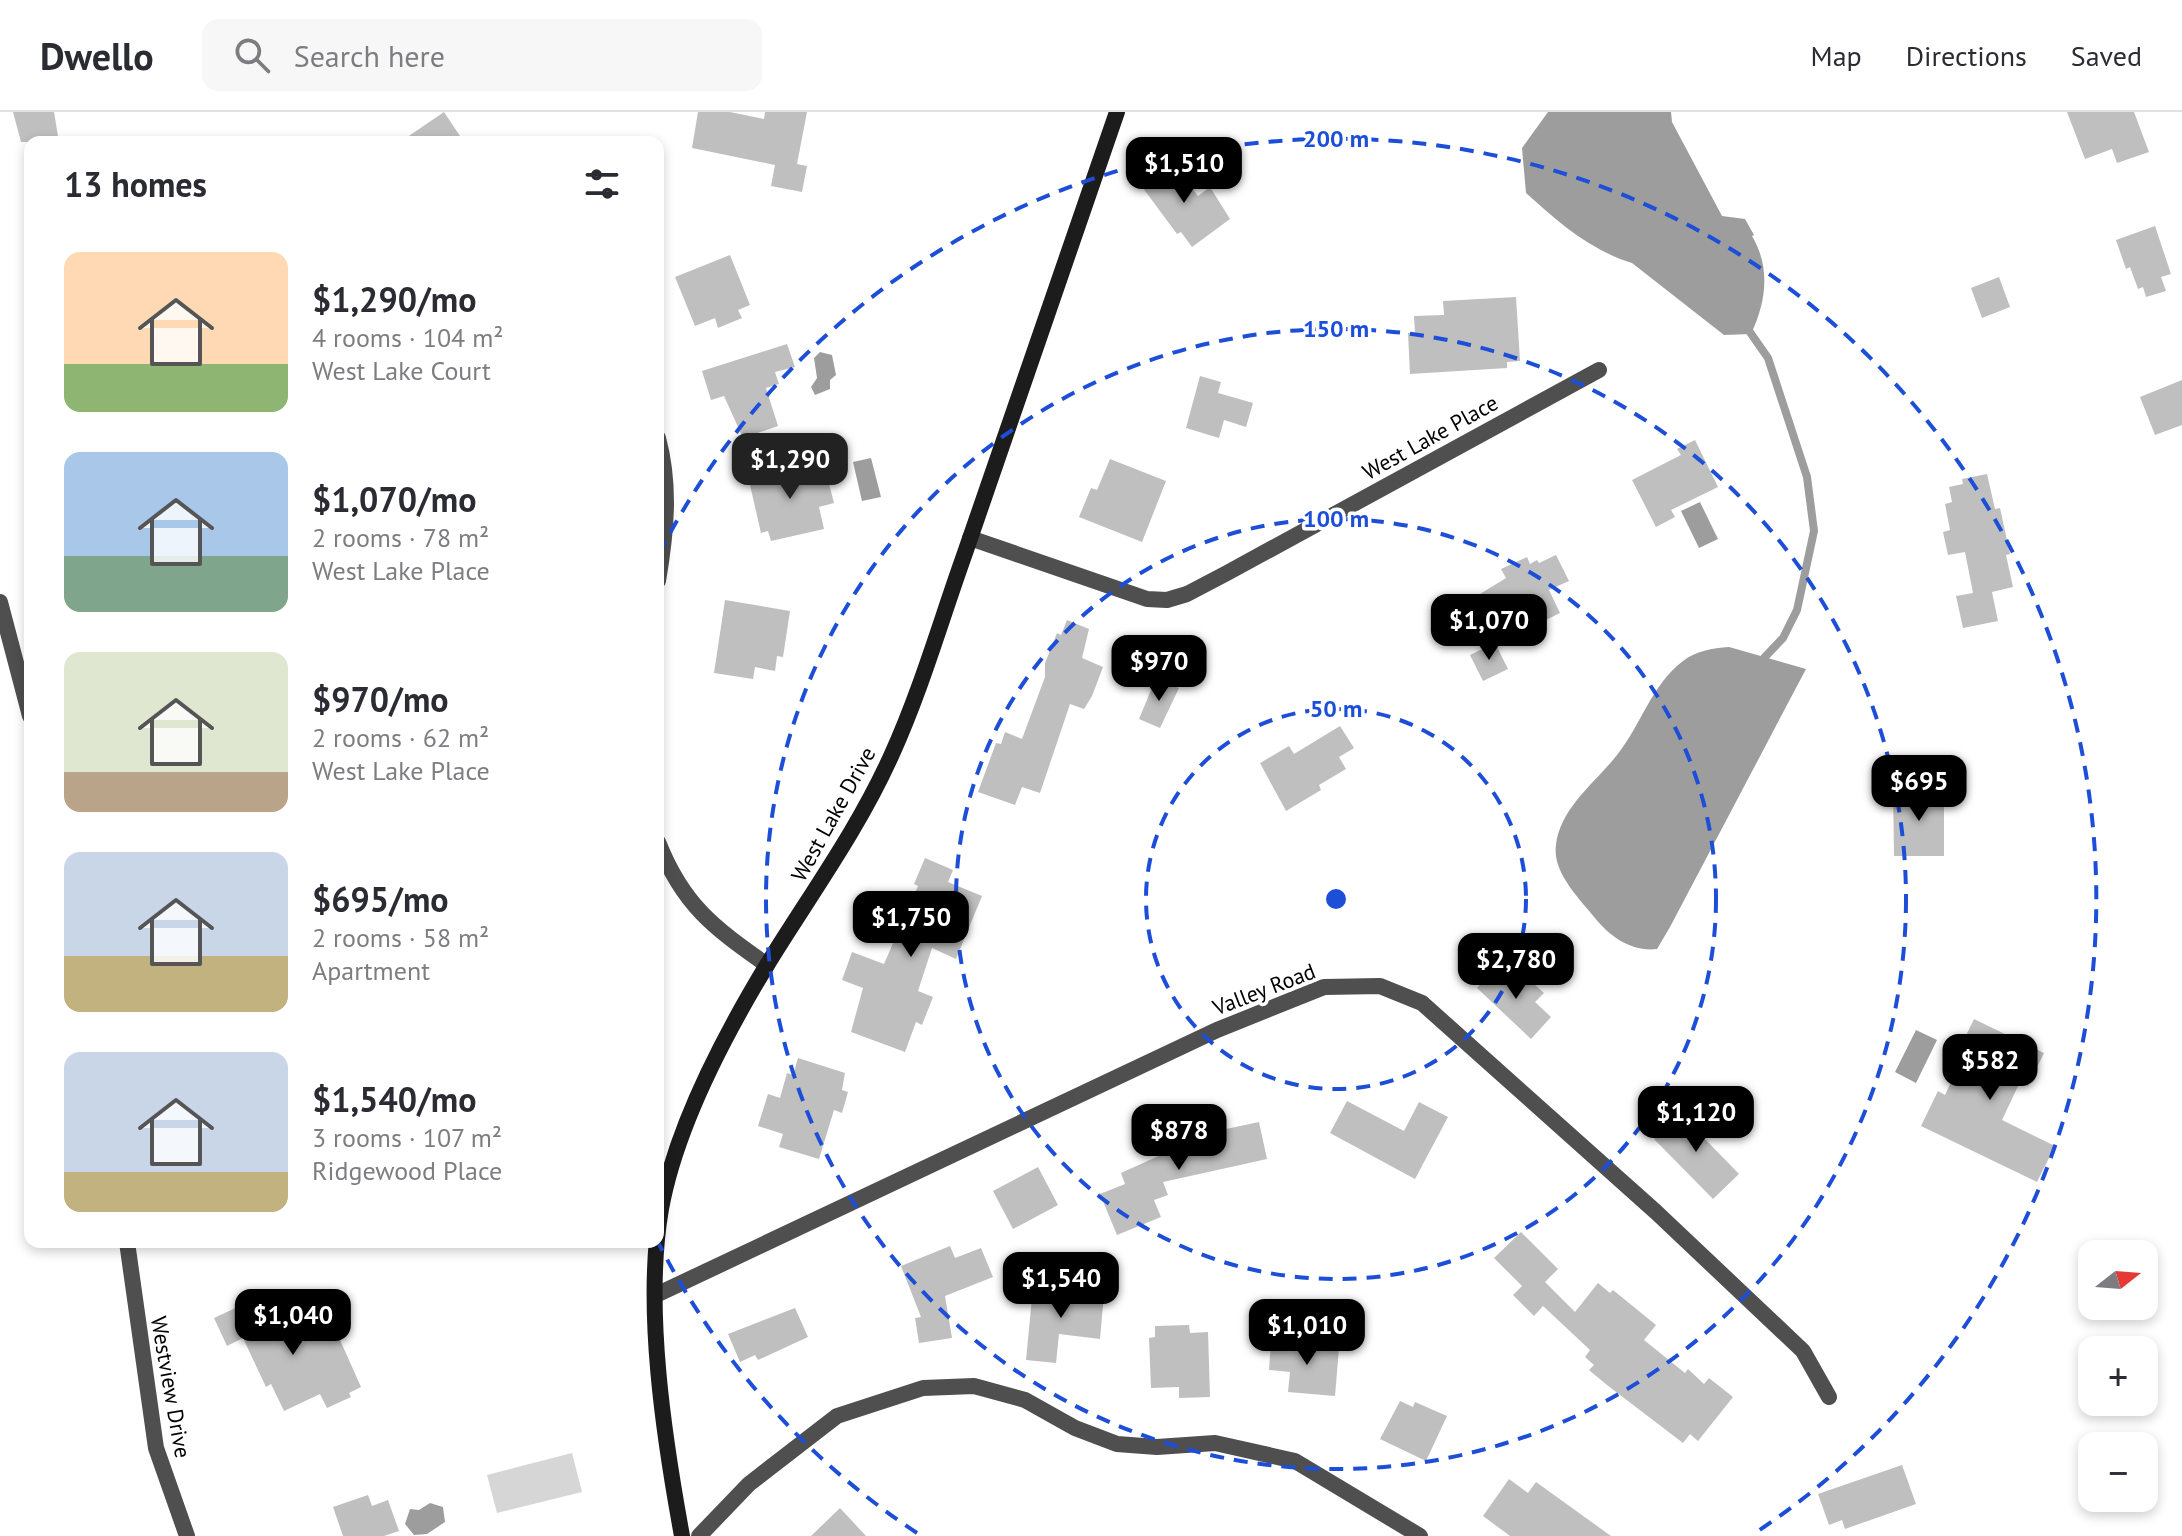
<!DOCTYPE html>
<meta charset="utf-8">
<style>
body{margin:0;font-family:"PT Sans",sans-serif;background:#f7f7f7;color:#2b2b33;height:100vh;display:flex;flex-direction:column;font-size:30px;white-space:nowrap}
*{box-sizing:border-box;margin:0}
p{font-size:26px;color:#7c7c81}
.icon{flex:none;width:44px;height:44px;fill:none;stroke:currentColor;stroke-width:2;stroke-linecap:round;stroke-linejoin:round}
.map{position:relative;flex:1;overflow:hidden}
.side{position:absolute;left:24px;top:24px;width:640px;height:1112px;display:flex;flex-direction:column;background:#fff;border-radius:16px;box-shadow:0 4px 12px #0003}
.side>*{flex:none}
.needle{width:52px;rotate:73deg}
.controls{position:absolute;left:2078px;top:1128px;display:grid;gap:16px}
.controls a{display:grid;place-items:center;width:80px;height:80px;border-radius:16px;background:#fff;box-shadow:0 4px 12px #0003;font-size:40px}
.price{position:absolute;translate:-50% -68px;padding:0 18px;border-radius:16px;background:#000;color:#fff;font-size:26px;line-height:52px;filter:drop-shadow(0 2px 4px #0008)}
.price::after{content:'';position:absolute;left:50%;top:48px;width:24px;height:18px;margin-left:-12px;background:inherit;clip-path:polygon(0 0,100% 0,50% 100%)}
.price.current{background:#222;color:#fff}
ul{padding:0;list-style:none}
li{display:flex;align-items:center;gap:24px;height:200px;padding:0 40px}
li span{display:grid;place-items:center;flex:none;width:224px;height:160px;border-radius:16px;color:#555}
li>.icon{margin-inline-start:auto}
span .icon{width:96px;height:96px;fill:#fffc;stroke-width:1}
li b{font-size:34px}
h2{display:flex;justify-content:space-between;align-items:center;height:96px;padding:0 40px;font-size:34px}
header{display:flex;align-items:center;gap:48px;box-sizing:border-box;height:112px;padding:0 40px;background:#fff;border-bottom:2px solid #e1e1e2}
header strong{font-size:38px}
nav{display:flex;gap:44px;margin-inline-start:auto;font-size:28px}
.search{width:560px;height:72px;background:#f7f7f7;display:flex;align-items:center;gap:20px;box-sizing:border-box;padding:0 28px;border-radius:16px;color:#7c7c81;font-size:30px}
.map>svg:first-child{display:block}
.green{fill:#d6d6d6}
.water{fill:#9d9d9d}
.lines{fill:none;stroke-linecap:round;stroke-linejoin:round}
.stream{stroke:#9d9d9d;stroke-width:8}
.building{fill:#bfbfbf}
.minor{stroke:#4f4f4f;stroke-width:16}
.secondary{stroke:#1c1c1c;stroke-width:16}
.ring{fill:none;stroke:#1d4ed8;stroke-width:4;stroke-dasharray:14 10}
.labels{text-anchor:middle;dominant-baseline:central;stroke-width:7;stroke-linejoin:round;paint-order:stroke}
.street-label{font-size:22px;fill:#000;stroke:#fff}
.centre{fill:#1d4ed8;stroke:#fff;stroke-width:4}
.ring-label{font-size:24px;text-anchor:middle;font-weight:bold;fill:#1d4ed8;stroke:#fff;stroke-width:7;stroke-linejoin:round;paint-order:stroke}
</style>
<header>
<strong>Dwello</strong>
<div class="search"><svg class="icon" aria-label="search" viewBox="0 0 24 24"><circle cx="10" cy="10" r="6"/><path d="M15 15l6 6"/></svg>Search here</div>
<nav><a>Map</a><a>Directions</a><a>Saved</a></nav>
</header>
<div class="map">
<svg width="2182" height="1424" viewBox="0 0 2182 1424">
<rect width="100%" height="100%" fill="#fff"/>
<path class="green" d="M572,1341L582,1380L497,1401L487,1363Z"/>
<path class="water" d="M1548,0H1671L1672,10L1722,104L1745,107L1754,123L1752,124C1771,156 1766,190 1751,222L1724,223L1632,151C1591,139 1557,109 1526,81L1522,36Z
M820,240L832,243L836,263L830,268V277L815,283L811,275L817,266L814,246Z
M871,346L881,385L862,389L853,350Z
M1700,390L1718,427L1699,436L1681,399Z
M1729,535L1806,557L1670,815L1657,837C1632,840 1610,825 1595,806C1579,786 1552,760 1556,733C1560,696 1596,670 1617,643C1641,613 1652,572 1683,549C1696,539 1712,536 1729,535Z
M1916,918L1937,928L1916,971L1895,960Z
M430,1391L443,1395L445,1410L427,1422L414,1423L405,1412L410,1397L419,1398Z"/>
<g class="lines">
<path class="stream" d="M1745,213L1768,246L1807,365L1814,419L1797,498L1783,526L1764,546"/>
</g>
<path class="building" d="M13,0H54L59,30H21Z
M444,0L464,30H400Z
M698,0H730L764,7L765,0H807L797,52L807,54L802,80L771,74L775,53L692,36Z
M2067,0H2134L2149,40L2117,51L2112,37L2085,47Z
M1158,52L1167,64L1177,56L1198,84L1210,75L1230,107L1192,135L1181,120L1177,122L1137,68Z
M2155,114L2171,162L2161,165L2166,179L2146,185L2143,175L2138,177L2130,155L2126,157L2116,128Z
M730,143L750,193L738,198L742,206L718,216L715,206L695,214L675,165Z
M1999,165L2010,195L1982,206L1971,176Z
M1516,185L1520,249L1507,250V256L1410,262L1408,221H1415L1414,204L1444,203L1443,189Z
M787,232L795,255L775,260L779,272L766,276L778,314L743,326L724,284L711,288L702,259Z
M1200,264L1221,270L1218,281L1253,291L1246,315L1224,308L1219,326L1186,316Z
M2182,268V313L2155,323L2140,285Z
M1695,328L1718,375L1671,398L1675,405L1656,415L1632,368L1681,343L1677,337Z
M1110,347L1166,369L1142,430L1079,405L1091,376L1097,378Z
M809,349L814,372L828,368L834,391L819,395L824,417L771,429L768,419L761,421L750,373L757,371L755,362Z
M1987,362L1995,397L2000,396L2010,442L2006,443L2013,475L1992,480L1998,509L1963,516L1956,484L1973,481L1965,440L1948,443L1943,420L1950,418L1945,392L1952,390L1949,375L1963,372L1962,367Z
M1556,443L1569,469L1549,478L1560,501L1503,529L1480,482L1506,466L1501,457L1527,445L1530,452L1537,448L1539,451Z
M725,488L790,499L783,545L777,544L775,559L755,555L753,567L714,561Z
M1067,508L1089,517L1082,546L1103,555L1092,584L1084,597L1070,592L1040,681L1022,675L1015,693L978,680L996,631L1001,632L1005,620L1022,627L1045,565V551L1057,521L1061,523Z
M1495,531L1508,557L1483,569L1470,543Z
M1156,566L1179,576L1160,616L1139,607Z
M1340,614L1354,636L1339,645L1346,657L1319,673L1321,678L1286,699L1260,651L1289,634L1294,642Z
M1893,677L1944,678V744H1894Z
M925,746L953,758L948,770L982,784L956,847L932,836L918,879L933,885L922,913L916,910L905,940L851,920L863,876L842,868L852,840L884,852L918,774L914,772Z
M1498,854L1516,871L1523,862L1544,881L1535,890L1551,905L1531,927L1477,876Z
M1974,907L2044,941L2028,974L2020,970L2002,1008L2055,1034L2037,1070L1921,1014L1938,979L1945,983L1962,947L1956,944Z
M798,946L845,961L842,978L848,980L842,1001L834,998L819,1047L779,1035L783,1022L758,1014L768,982L780,986L787,961L793,963Z
M1347,989L1404,1019L1419,990L1448,1005L1415,1067L1330,1021Z
M1686,997L1709,1020L1703,1025L1739,1062L1713,1087L1654,1027Z
M1259,1010L1267,1047L1163,1070L1168,1083L1154,1088L1161,1105L1117,1123L1100,1082L1125,1072L1121,1061L1185,1032L1184,1026Z
M1038,1055L1058,1093L1013,1117L993,1079Z
M1521,1120L1558,1157L1545,1170L1575,1200L1598,1171L1610,1181L1613,1178L1656,1213L1644,1228L1685,1261L1688,1257L1704,1272L1709,1266L1733,1285L1698,1329L1690,1322L1683,1331L1607,1273L1589,1258L1594,1253L1585,1245L1590,1238L1543,1194L1534,1204L1513,1183L1522,1174L1494,1146Z
M950,1134L955,1146L981,1136L993,1165L945,1184L952,1226L919,1231L915,1206L921,1205L901,1154Z
M1033,1175L1104,1182L1100,1227L1059,1222L1056,1251L1026,1248Z
M244,1192L252,1207L258,1205L261,1212L290,1198L302,1224L332,1210L361,1275L349,1281L351,1285L327,1296L320,1282L284,1299L271,1272L266,1275L243,1226L227,1234L214,1206Z
M795,1196L808,1225L758,1248L755,1243L740,1250L728,1222Z
M1189,1213L1190,1221L1208,1220L1210,1285L1179,1286V1275L1151,1276L1149,1226L1155,1225V1214Z
M1271,1230L1339,1236L1335,1284L1288,1280L1290,1260L1269,1258Z
M1400,1289L1413,1295L1415,1290L1447,1304L1426,1349L1380,1327Z
M1902,1353L1916,1392L1845,1417L1842,1408L1829,1413L1818,1382Z
M1509,1367L1528,1381L1536,1370L1611,1424H1510L1483,1404Z
M368,1383L372,1394L388,1388L399,1419L384,1424H343L333,1395Z
M840,1396L866,1424H811Z"/>
<g class="lines">
<path class="minor" d="M658,326C671,374 666,422 658,469
M970,426L1147,487L1167,488L1187,482L1227,461L1599,258
M0,490L30,604
M658,730C683,793 713,815 767,853
M127,1130L156,1336L187,1424
M656,1183L1217,918L1324,875L1380,874L1422,891L1656,1100L1803,1239L1829,1285
M699,1424L749,1372L837,1304L923,1276L974,1274L1025,1288L1075,1316L1117,1332L1157,1335L1215,1331L1295,1349L1420,1424"/>
<path class="secondary" d="M682,1424C664,1326 644,1195 661,1097C676,1014 724,924 767,853C810,783 858,718 892,642C921,578 941,508 965,441C1017,294 1067,147 1117,0"/>
</g>
<g class="ring">
<circle cx="1336" cy="787" r="190"/>
<circle cx="1336" cy="787" r="380"/>
<circle cx="1336" cy="787" r="570"/>
<path d="M917 1421A760 760 0 0 1 659 1132M659 442A760 760 0 1 1 1755 1421"/>
</g>
<g class="labels">
<g class="street-label">
<text transform="translate(1430 325) rotate(-29)">West Lake Place</text>
<text transform="translate(833 702) rotate(-61)">West Lake Drive</text>
<text transform="translate(1264 877) rotate(-21)">Valley Road</text>
<text transform="translate(171 1275) rotate(80)">Westview Drive</text>
</g>
</g>
<circle cx="1336" cy="787" r="12" class="centre"/>
<g class="ring-label">
<text x="1336" y="35">200 m</text>
<text x="1336" y="225">150 m</text>
<text x="1336" y="415">100 m</text>
<text x="1336" y="605">50 m</text>
</g>
</svg>
<div class="controls">
<a><svg class="needle" viewBox="-14 -14 28 28"><path d="M0-13l5 13h-10z" fill="#e53935"/><path d="M0 13l5-13h-10z" fill="#7c7c81"/></svg></a>
<a>+</a>
<a>−</a>
</div>
<b class="price" style="left:1184px;top:93px">$1,510</b>
<b class="price current" style="left:790px;top:389px">$1,290</b>
<b class="price" style="left:1489px;top:550px">$1,070</b>
<b class="price" style="left:1159px;top:591px">$970</b>
<b class="price" style="left:1919px;top:711px">$695</b>
<b class="price" style="left:911px;top:847px">$1,750</b>
<b class="price" style="left:1516px;top:889px">$2,780</b>
<b class="price" style="left:1990px;top:990px">$582</b>
<b class="price" style="left:1696px;top:1042px">$1,120</b>
<b class="price" style="left:1179px;top:1060px">$878</b>
<b class="price" style="left:1061px;top:1208px">$1,540</b>
<b class="price" style="left:293px;top:1245px">$1,040</b>
<b class="price" style="left:1307px;top:1255px">$1,010</b>
<section class="side">
<h2>13 homes<svg class="icon" aria-label="filters" viewBox="0 0 24 24"><path d="M4 7h16M4 17h16"/><circle cx="9" cy="7" r="2"/><circle cx="15" cy="17" r="2"/></svg></h2>
<ul>
<li><span style="background:linear-gradient(#ffd9b3 70%,#8fb573 0)"><svg class="icon" aria-label="home" viewBox="0 0 24 24"><path d="M3 11l9-7 9 7M6 9v11h12V9"/></svg></span><div><b>$1,290/mo</b><p>4 rooms · 104 m²</p><p>West Lake Court</p></div></li>
<li><span style="background:linear-gradient(#a9c7e8 65%,#7fa58c 0)"><svg class="icon" aria-label="home" viewBox="0 0 24 24"><path d="M3 11l9-7 9 7M6 9v11h12V9"/></svg></span><div><b>$1,070/mo</b><p>2 rooms · 78 m²</p><p>West Lake Place</p></div></li>
<li><span style="background:linear-gradient(#dfe7d0 75%,#b9a48a 0)"><svg class="icon" aria-label="home" viewBox="0 0 24 24"><path d="M3 11l9-7 9 7M6 9v11h12V9"/></svg></span><div><b>$970/mo</b><p>2 rooms · 62 m²</p><p>West Lake Place</p></div></li>
<li><span style="background:linear-gradient(#c9d6e8 65%,#c2b280 0)"><svg class="icon" aria-label="home" viewBox="0 0 24 24"><path d="M3 11l9-7 9 7M6 9v11h12V9"/></svg></span><div><b>$695/mo</b><p>2 rooms · 58 m²</p><p>Apartment</p></div></li>
<li><span style="background:linear-gradient(#c9d6e8 75%,#c2b280 0)"><svg class="icon" aria-label="home" viewBox="0 0 24 24"><path d="M3 11l9-7 9 7M6 9v11h12V9"/></svg></span><div><b>$1,540/mo</b><p>3 rooms · 107 m²</p><p>Ridgewood Place</p></div></li>
</ul>
</section>
</div>
